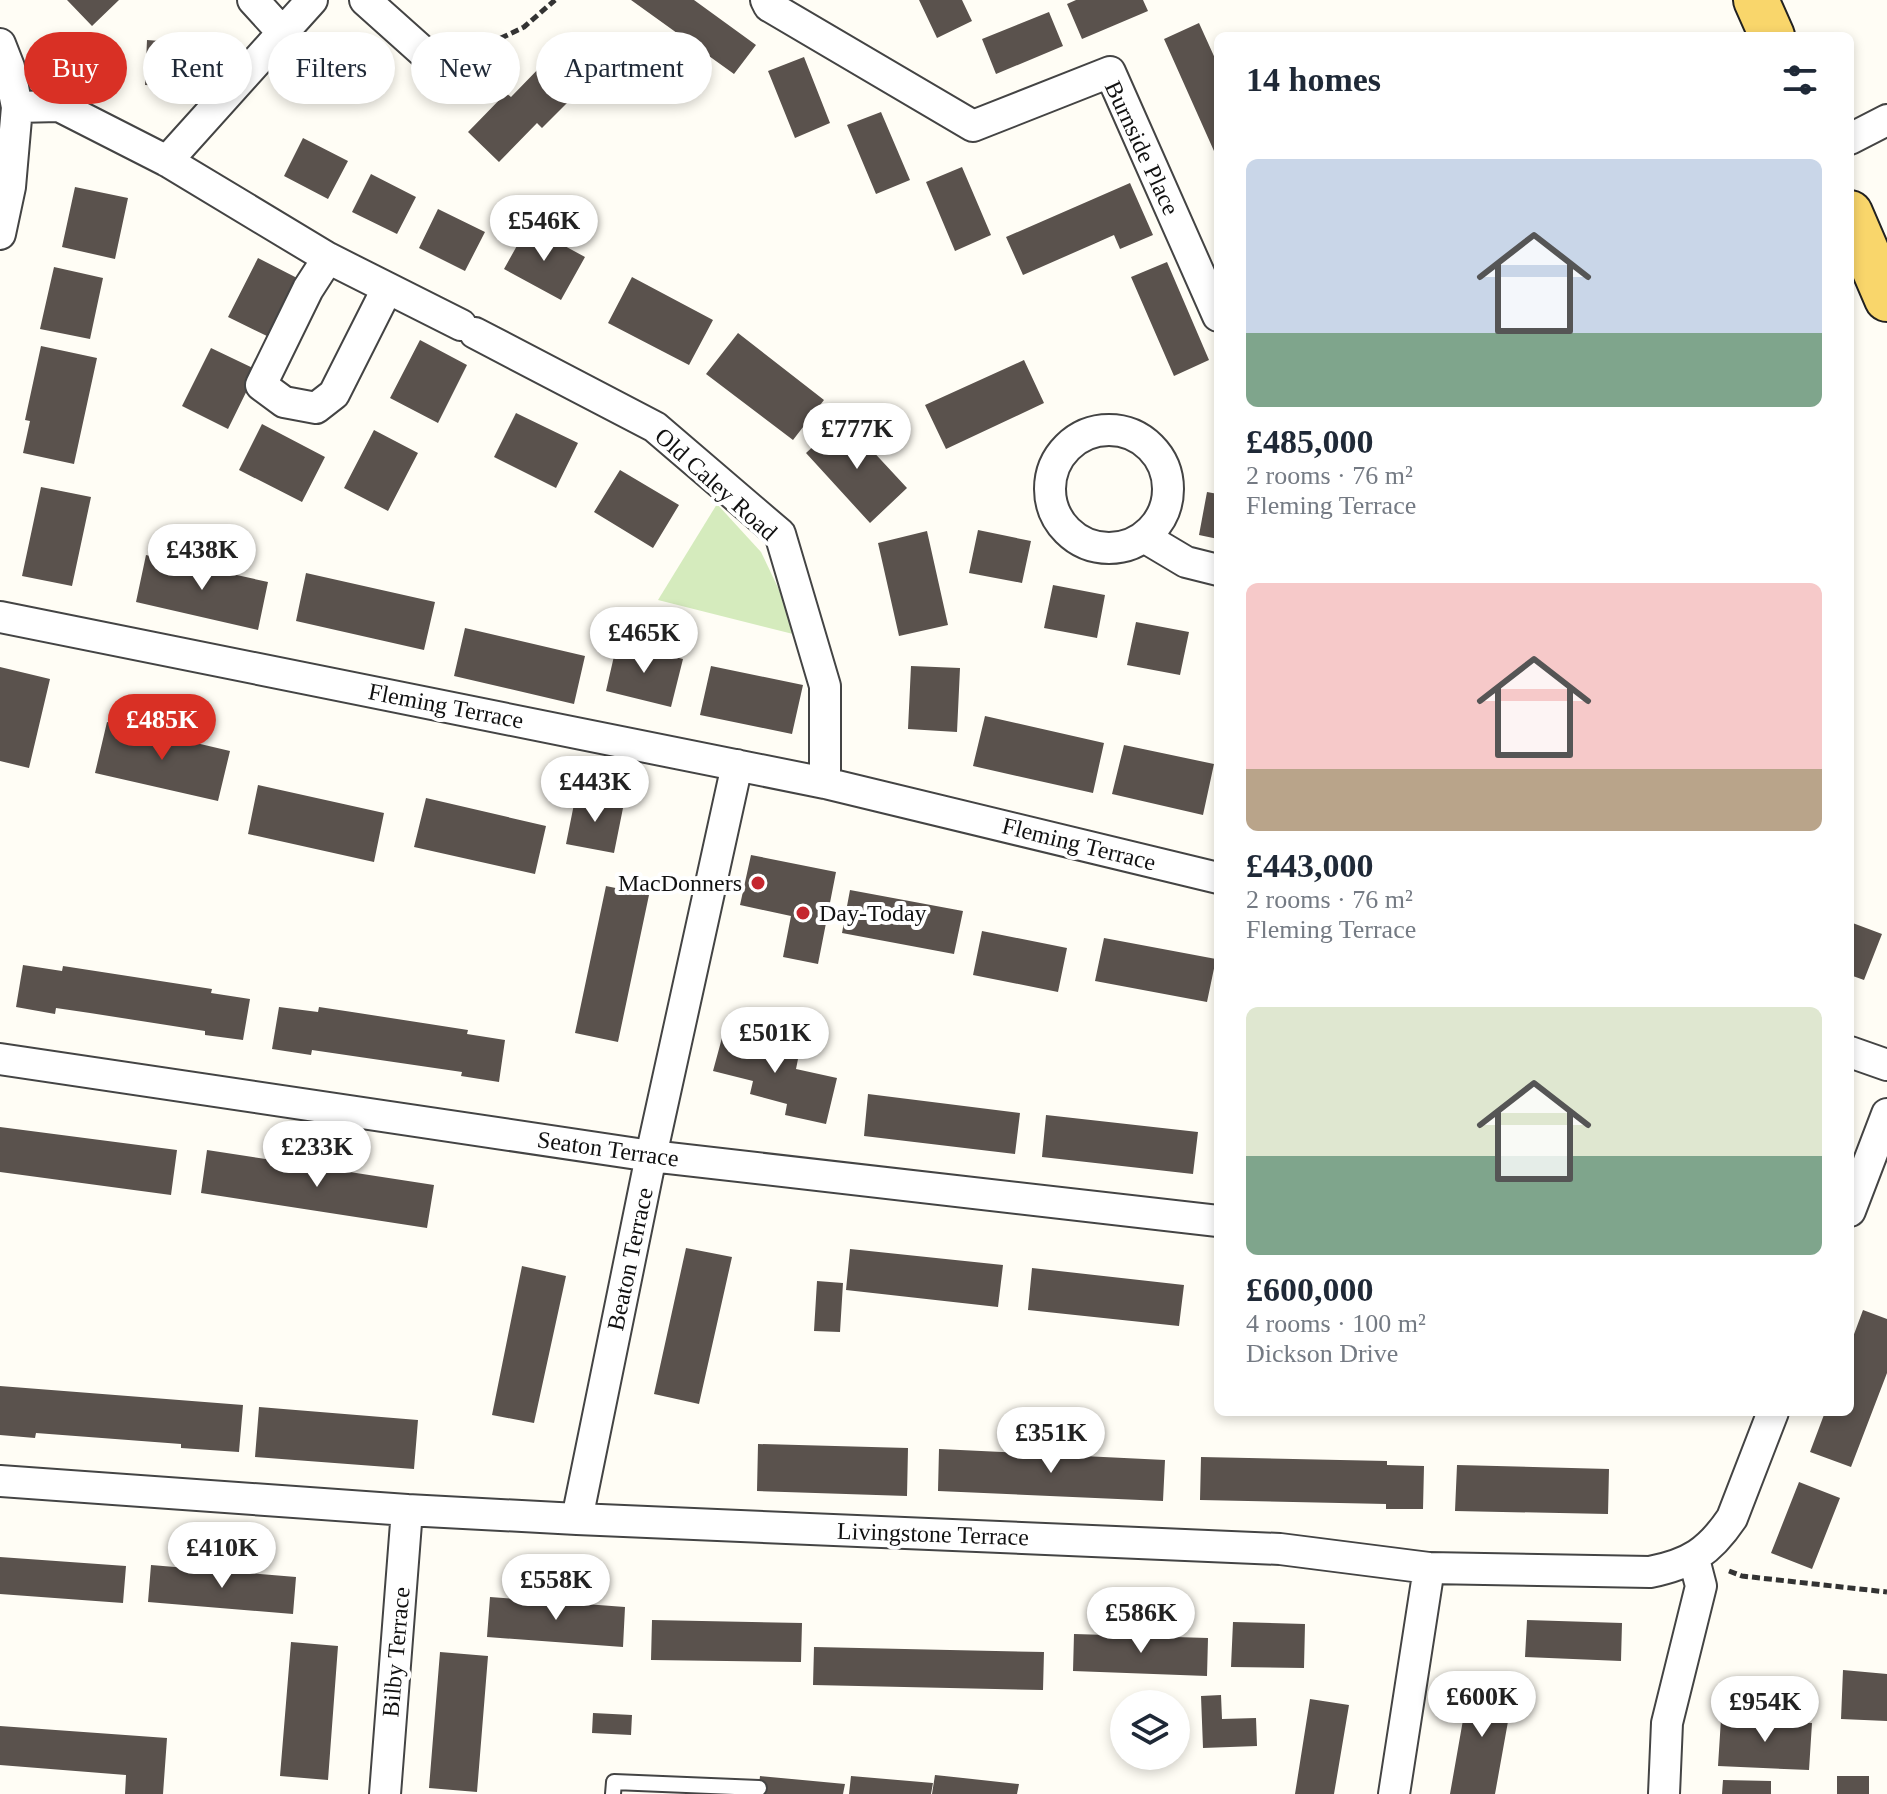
<!DOCTYPE html>
<meta charset="utf-8">
<style>
body{margin:0;font-family:Georgia,serif;background:#f6f6f7;color:#1f2937;height:100vh;display:flex;flex-direction:column;font-size:30px;white-space:nowrap}
*{box-sizing:border-box;margin:0}
p{font-size:26px;color:#747a83}
.icon{flex:none;width:44px;height:44px;fill:none;stroke:currentColor;stroke-width:2;stroke-linecap:round;stroke-linejoin:round}
.map{position:relative;flex:1;overflow:hidden}
.panel{position:absolute;left:1214px;top:32px;width:640px;height:1384px;display:flex;flex-direction:column;background:#fff;border-radius:12px;box-shadow:0 4px 12px #0003}
.panel>*{flex:none}
.hud{position:absolute;left:24px;top:32px;width:760px;height:72px;display:flex;gap:16px}
.controls{position:absolute;left:1110px;top:1690px;display:grid;gap:16px}
.controls a{display:grid;place-items:center;width:80px;height:80px;border-radius:50%;background:#fff;box-shadow:0 4px 12px #0003;font-size:40px}
.price{position:absolute;translate:-50% -68px;padding:0 18px;border-radius:28px;background:#fff;color:#222;font-size:26px;line-height:52px;filter:drop-shadow(0 2px 4px #0008)}
.price::after{content:'';position:absolute;left:50%;top:48px;width:24px;height:18px;margin-left:-12px;background:inherit;clip-path:polygon(0 0,100% 0,50% 100%)}
.price.on{background:#d93025;color:#fff}
ul{padding:0;list-style:none}
li{display:grid;align-content:center;gap:16px;height:424px;padding:0 32px}
li span{display:grid;place-items:center;height:248px;border-radius:12px;color:#555}
li>.icon{margin-inline-start:auto}
span .icon{width:144px;height:144px;fill:#fffc;stroke-width:1}
li b{font-size:34px}
h2{display:flex;justify-content:space-between;align-items:center;height:96px;padding:0 32px;font-size:34px}
.tag{padding:0 28px;border-radius:36px;background:#fff;box-shadow:0 4px 12px #0003;font-size:28px;line-height:72px}
.tag.on{background:#d93025;color:#fff}
.map>svg:first-child{display:block}
.green{fill:#d5ebbd}
.building{fill:#5a524d}
.lines{fill:none;stroke-linecap:round;stroke-linejoin:round}
.lane-casing{stroke:#444;stroke-width:18}
.street-casing{stroke:#444;stroke-width:34}
.primary-casing{stroke:#222;stroke-width:48}
.path{stroke:#333;stroke-width:5;stroke-dasharray:8 4;stroke-linecap:butt}
.lane{stroke:#fff;stroke-width:14}
.street{stroke:#fff;stroke-width:30}
.primary{stroke:#f9d66b;stroke-width:44}
.poi-dot{fill:#c4262e;stroke:#fff;stroke-width:3}
.labels{text-anchor:middle;dominant-baseline:central;stroke-width:8;stroke-linejoin:round;paint-order:stroke}
.street-label{font-size:24px;fill:#111;stroke:#fff}
.poi-label{font-size:24px;fill:#111;stroke:#fff;text-anchor:end}
</style>
<div class="map">
<svg width="1887" height="1794" viewBox="0 0 1887 1794">
<rect width="100%" height="100%" fill="#fffdf5"/>
<path class="green" d="M717,504L761,552L801,636L658,600Z"/>
<path class="building" d="M67,0H119L92,26Z
M631,0H694L756,45L734,74Z
M919,0H962L972,21L937,38Z
M1076,0H1143L1148,11L1082,39L1067,4Z
M1049,12L1063,46L996,74L982,39Z
M1199,23L1218,65V160L1164,39Z
M147,40L200,44L197,88L145,85Z
M804,57L830,123L795,138L768,71Z
M544,63L576,94L542,128L537,123L499,162L468,132L506,93L511,97Z
M881,112L910,180L876,194L847,125Z
M303,138L348,161L328,199L284,176Z
M962,167L991,235L955,251L926,182Z
M371,174L416,197L397,234L352,212Z
M1130,183L1153,235L1120,249L1114,235L1023,275L1006,237Z
M75,187L128,198L115,259L62,247Z
M438,209L485,232L465,271L419,248Z
M528,226L585,257L561,300L504,269Z
M258,258L299,279L269,337L228,317Z
M1167,262L1209,360L1174,376L1131,277Z
M54,267L103,278L90,339L40,329Z
M632,277L713,320L689,365L608,323Z
M738,333L824,400L793,440L706,374Z
M420,340L467,365L438,423L390,398Z
M41,346L97,358L74,464L23,453L30,421L25,420Z
M211,348L257,370L228,429L182,406Z
M1024,360L1044,403L946,449L925,405Z
M516,413L578,443L556,488L494,457Z
M843,419L907,488L870,523L806,453Z
M262,424L325,457L302,502L239,470Z
M374,430L418,453L388,511L344,488Z
M620,470L679,505L653,548L594,512Z
M41,487L91,497L72,586L22,576Z
M1207,492L1218,494V539L1199,535Z
M978,530L1031,541L1022,583L969,573Z
M927,531L948,625L899,636L878,543Z
M146,555L268,582L258,630L136,602Z
M306,573L435,602L424,650L296,621Z
M1053,585L1105,595L1097,638L1044,628Z
M1136,622L1189,632L1180,675L1127,665Z
M465,628L585,656L574,704L454,676Z
M617,643L683,659L671,707L606,691Z
M711,666L803,685L792,734L700,715Z
M911,666L960,668L957,732L908,729Z
M0,667L50,679L29,768L0,761Z
M985,716L1104,743L1093,793L973,766Z
M107,722L230,751L218,801L95,773Z
M1124,745L1214,764L1203,815L1112,794Z
M258,785L384,813L374,862L248,834Z
M576,794L624,803L614,853L566,844Z
M426,798L546,826L535,874L414,847Z
M751,855L836,872L818,964L783,957L791,916L740,905Z
M606,886L649,895L618,1042L575,1033Z
M850,890L963,911L954,954L842,933Z
M1850,922L1882,934L1864,980L1850,975Z
M982,931L1067,948L1058,992L973,975Z
M1104,938L1216,959L1207,1002L1095,981Z
M23,965L62,971L63,966L212,989L211,993L250,999L243,1040L205,1035V1031L90,1013L56,1008L55,1014L16,1007Z
M279,1007L318,1012L319,1007L352,1012L468,1030L467,1034L505,1040L499,1082L461,1076L462,1072L346,1055L312,1050L311,1055L272,1049Z
M726,1023L765,1033L761,1049L798,1059L796,1069L837,1078L826,1124L785,1115L787,1104L750,1094L753,1081L713,1071Z
M868,1094L1020,1113L1015,1154L864,1136Z
M1046,1115L1198,1132L1193,1174L1042,1157Z
M0,1127L177,1150L171,1195L0,1172Z
M207,1150L434,1185L427,1228L201,1193Z
M686,1248L732,1257L699,1404L654,1394Z
M850,1249L1003,1265L998,1307L846,1290Z
M522,1266L566,1276L534,1423L492,1415Z
M1032,1268L1184,1285L1179,1326L1028,1310Z
M817,1281L843,1283L840,1332L814,1331Z
M1863,1310L1887,1319V1373L1851,1467L1810,1452L1825,1412H1850V1345Z
M0,1386L243,1405L239,1452L181,1448V1444L36,1433L35,1438L0,1435Z
M259,1407L418,1420L414,1469L255,1457Z
M758,1444L908,1448L907,1496L757,1491Z
M939,1449L1165,1460L1163,1501L938,1491Z
M1201,1457L1387,1461V1465L1424,1466L1423,1509H1386V1504L1200,1500Z
M1457,1465L1609,1469L1608,1514L1455,1511Z
M1799,1482L1840,1498L1812,1569L1771,1553Z
M0,1557L126,1566L123,1603L0,1594Z
M151,1565L296,1577L293,1614L148,1602Z
M490,1597L625,1607L623,1647L487,1637Z
M652,1620L802,1623L801,1662L651,1660Z
M1527,1620L1622,1623L1621,1661L1525,1657Z
M1233,1622L1305,1624L1304,1668L1231,1667Z
M1074,1634L1208,1638L1207,1676L1073,1671Z
M291,1642L338,1646L328,1780L280,1776Z
M814,1647L1044,1652L1043,1690L813,1685Z
M440,1652L488,1656L477,1792L429,1788Z
M1843,1670L1887,1674V1721L1841,1719Z
M1470,1680L1514,1688L1495,1794H1450Z
M1221,1695L1222,1719L1256,1718L1257,1746L1203,1748L1201,1696Z
M1310,1699L1349,1705L1334,1794H1295Z
M593,1713L632,1715L631,1735L592,1733Z
M1721,1719L1812,1723L1809,1770L1718,1766Z
M0,1726L167,1738L163,1794H125L126,1775L0,1765Z
M935,1775L1019,1784L1017,1794H932Z
M760,1776L845,1784L843,1794H758Z
M851,1776L933,1783L931,1794H849Z
M1837,1776H1869V1794H1837Z
M1723,1780L1771,1781V1794H1722Z"/>
<g class="lines">
<g class="lane-casing">
<path id="lane" d="M613,1794L614,1782L759,1788"/>
</g>
<g class="street-casing">
<path id="street" d="M253,0L283,33
M365,0L441,68
M766,0L769,6L973,126L1110,72L1218,316
M0,44L9,67L17,107L10,187L0,234
M17,107L59,106L167,161L328,258L461,325
M1850,139L1887,120
M167,161L312,0
M328,258L308,289L261,385L284,402L316,408L334,394L387,289
M475,333L655,427L780,534L825,686V783
M1050 489a59 59 0 1 1 118 0a59 59 0 1 1-118 0Z
M1144,537L1186,562L1218,570
M0,617L825,783L1218,878
M1850,1052L1887,1065
M0,1059L651,1156L1218,1221
M1850,1211L1887,1114
M0,1481L407,1510L577,1519L1280,1549L1429,1568L1650,1572C1690,1564 1709,1552 1732,1518L1773,1412
M577,1519L651,1156L737,765
M385,1794L407,1510
M1394,1794L1429,1568
M1664,1794L1667,1723L1701,1586L1694,1559"/>
</g>
<g class="primary-casing">
<path id="primary" d="M1756,0L1772,36
M1850,213L1887,299"/>
</g>
<path class="path" d="M468,54L524,27L555,0
M1729,1571L1742,1576L1887,1592"/>
<use href="#lane" class="lane"/>
<use href="#street" class="street"/>
<use href="#primary" class="primary"/>
</g>
<g class="poi-dot">
<circle cx="758" cy="883" r="8"/>
<circle cx="803" cy="913" r="8"/>
</g>
<g class="labels">
<g class="street-label">
<text transform="translate(1142 148) rotate(65)">Burnside Place</text>
<text transform="translate(716 484) rotate(42)">Old Caley Road</text>
<text transform="translate(446 706) rotate(11)">Fleming Terrace</text>
<text transform="translate(1079 844) rotate(14)">Fleming Terrace</text>
<text transform="translate(608 1149) rotate(8)">Seaton Terrace</text>
<text transform="translate(630 1259) rotate(-78)">Beaton Terrace</text>
<text transform="translate(933 1534) rotate(2)">Livingstone Terrace</text>
<text transform="translate(396 1652) rotate(-85)">Bilby Terrace</text>
</g>
<g class="poi-label">
<text x="742" y="883">MacDonners</text>
<text x="819" y="913" text-anchor="start">Day-Today</text>
</g>
</g>
</svg>
<div class="controls">
<a><svg class="icon" aria-label="layers" viewBox="0 0 24 24"><path d="M12 4l9 5-9 5-9-5zM3 14l9 5 9-5"/></svg></a>
</div>
<b class="price" style="left:544px;top:263px">£546K</b>
<b class="price" style="left:857px;top:471px">£777K</b>
<b class="price" style="left:202px;top:592px">£438K</b>
<b class="price" style="left:644px;top:675px">£465K</b>
<b class="price on" style="left:162px;top:762px">£485K</b>
<b class="price" style="left:595px;top:824px">£443K</b>
<b class="price" style="left:775px;top:1075px">£501K</b>
<b class="price" style="left:317px;top:1189px">£233K</b>
<b class="price" style="left:1051px;top:1475px">£351K</b>
<b class="price" style="left:222px;top:1590px">£410K</b>
<b class="price" style="left:556px;top:1622px">£558K</b>
<b class="price" style="left:1141px;top:1655px">£586K</b>
<b class="price" style="left:1482px;top:1739px">£600K</b>
<b class="price" style="left:1765px;top:1744px">£954K</b>
<div class="hud">
<a class="tag on">Buy</a>
<a class="tag">Rent</a>
<a class="tag">Filters</a>
<a class="tag">New</a>
<a class="tag">Apartment</a>
</div>
<section class="panel">
<h2>14 homes<svg class="icon" aria-label="filters" viewBox="0 0 24 24"><path d="M4 7h16M4 17h16"/><circle cx="9" cy="7" r="2"/><circle cx="15" cy="17" r="2"/></svg></h2>
<ul>
<li><span style="background:linear-gradient(#c9d6e8 70%,#7fa58c 0)"><svg class="icon" aria-label="home" viewBox="0 0 24 24"><path d="M3 11l9-7 9 7M6 9v11h12V9"/></svg></span><div><b>£485,000</b><p>2 rooms · 76 m²</p><p>Fleming Terrace</p></div></li>
<li><span style="background:linear-gradient(#f6c9c9 75%,#b9a48a 0)"><svg class="icon" aria-label="home" viewBox="0 0 24 24"><path d="M3 11l9-7 9 7M6 9v11h12V9"/></svg></span><div><b>£443,000</b><p>2 rooms · 76 m²</p><p>Fleming Terrace</p></div></li>
<li><span style="background:linear-gradient(#dfe7d0 60%,#7fa58c 0)"><svg class="icon" aria-label="home" viewBox="0 0 24 24"><path d="M3 11l9-7 9 7M6 9v11h12V9"/></svg></span><div><b>£600,000</b><p>4 rooms · 100 m²</p><p>Dickson Drive</p></div></li>
</ul>
</section>
</div>
